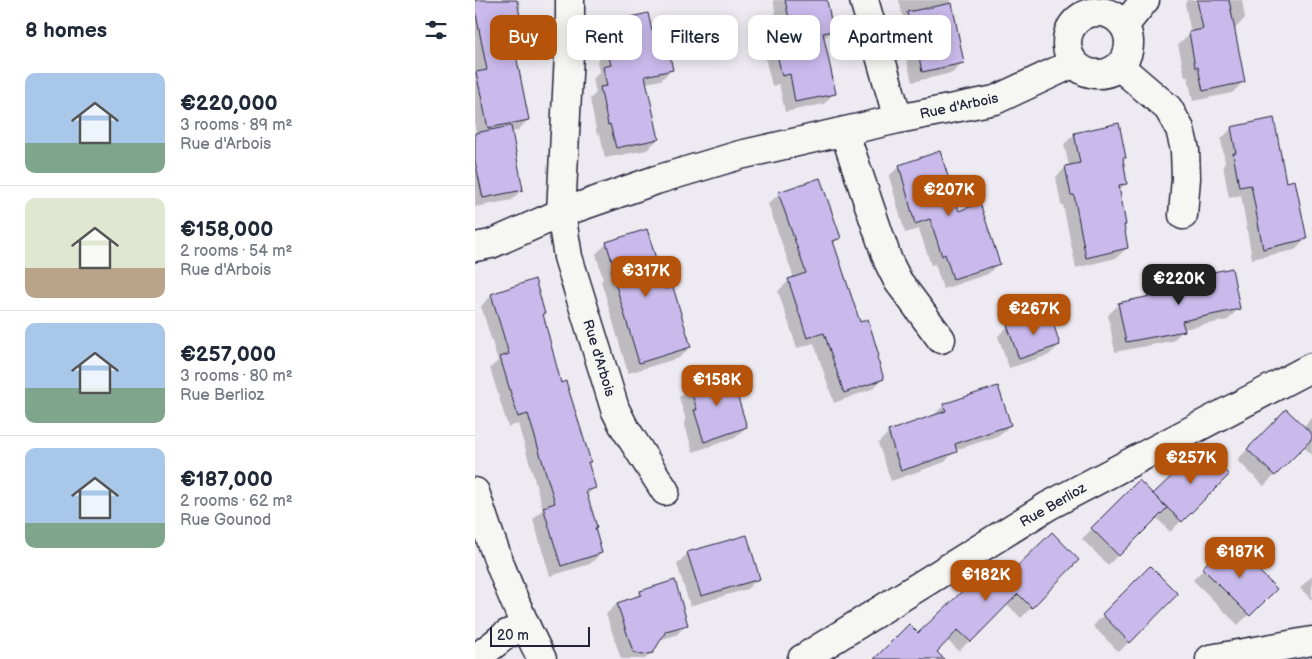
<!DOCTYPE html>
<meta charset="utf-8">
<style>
body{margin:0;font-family:"Balsamiq Sans",sans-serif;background:#f6f6f7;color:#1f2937;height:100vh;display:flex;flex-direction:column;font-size:19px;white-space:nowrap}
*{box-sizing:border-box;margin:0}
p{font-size:16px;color:#747a83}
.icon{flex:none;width:28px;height:28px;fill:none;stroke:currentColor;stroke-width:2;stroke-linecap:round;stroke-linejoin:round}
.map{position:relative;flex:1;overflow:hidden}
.details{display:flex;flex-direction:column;background:#fff;width:475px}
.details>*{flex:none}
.top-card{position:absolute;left:15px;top:15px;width:475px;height:45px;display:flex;gap:10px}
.scale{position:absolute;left:15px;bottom:12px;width:100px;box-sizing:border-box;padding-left:5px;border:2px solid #22223b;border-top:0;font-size:14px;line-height:18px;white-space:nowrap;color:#22223b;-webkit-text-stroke:4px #f6f6f2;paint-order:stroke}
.price{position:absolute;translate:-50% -42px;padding:0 11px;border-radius:10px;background:#b45309;color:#fff;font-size:16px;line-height:32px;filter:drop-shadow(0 1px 2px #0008)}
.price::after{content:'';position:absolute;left:50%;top:30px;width:15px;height:11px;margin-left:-8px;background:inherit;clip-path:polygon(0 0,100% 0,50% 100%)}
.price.active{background:#222;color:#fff}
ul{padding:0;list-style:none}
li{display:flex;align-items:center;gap:15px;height:125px;padding:0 25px}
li+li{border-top:1px solid #e0e1e3}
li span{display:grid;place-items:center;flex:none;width:140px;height:100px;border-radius:10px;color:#555}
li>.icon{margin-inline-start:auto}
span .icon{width:60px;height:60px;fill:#fffc;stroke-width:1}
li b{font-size:21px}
h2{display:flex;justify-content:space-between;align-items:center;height:60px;padding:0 25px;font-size:21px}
.chip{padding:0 18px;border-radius:10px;background:#fff;box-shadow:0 2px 12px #0003;font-size:18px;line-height:45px}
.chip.active{background:#b45309;color:#fff}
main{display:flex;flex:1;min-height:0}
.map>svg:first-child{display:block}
.shadow{fill:#0003}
.building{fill:#c9baeb;stroke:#22223b}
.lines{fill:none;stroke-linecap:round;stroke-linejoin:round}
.street-casing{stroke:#22223b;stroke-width:31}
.street{stroke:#f6f6f2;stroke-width:28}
.labels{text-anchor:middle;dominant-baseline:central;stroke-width:5;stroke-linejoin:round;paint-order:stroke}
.street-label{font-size:14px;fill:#22223b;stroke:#f6f6f2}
</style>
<main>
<section class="details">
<h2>8 homes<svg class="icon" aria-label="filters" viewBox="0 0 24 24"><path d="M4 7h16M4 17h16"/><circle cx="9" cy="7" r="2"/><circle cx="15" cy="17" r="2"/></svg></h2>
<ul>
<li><span style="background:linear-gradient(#a9c7e8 70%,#7fa58c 0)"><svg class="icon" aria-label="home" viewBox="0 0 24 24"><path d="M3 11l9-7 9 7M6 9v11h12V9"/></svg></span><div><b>€220,000</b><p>3 rooms · 89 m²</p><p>Rue d'Arbois</p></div></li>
<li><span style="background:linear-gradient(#dfe7d0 70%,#b9a48a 0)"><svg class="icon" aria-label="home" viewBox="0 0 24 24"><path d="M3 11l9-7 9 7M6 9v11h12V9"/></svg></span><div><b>€158,000</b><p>2 rooms · 54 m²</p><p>Rue d'Arbois</p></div></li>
<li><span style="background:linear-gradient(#a9c7e8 65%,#7fa58c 0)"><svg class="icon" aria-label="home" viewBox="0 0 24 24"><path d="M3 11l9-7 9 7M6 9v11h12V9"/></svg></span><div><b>€257,000</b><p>3 rooms · 80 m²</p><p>Rue Berlioz</p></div></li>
<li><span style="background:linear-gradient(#a9c7e8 75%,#7fa58c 0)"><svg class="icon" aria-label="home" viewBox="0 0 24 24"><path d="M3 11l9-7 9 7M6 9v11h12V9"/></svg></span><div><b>€187,000</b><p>2 rooms · 62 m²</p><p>Rue Gounod</p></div></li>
</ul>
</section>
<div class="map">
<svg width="837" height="659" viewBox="0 0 837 659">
<rect width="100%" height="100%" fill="#edeaf1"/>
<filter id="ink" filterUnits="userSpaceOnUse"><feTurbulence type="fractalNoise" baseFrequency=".02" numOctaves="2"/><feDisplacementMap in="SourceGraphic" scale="10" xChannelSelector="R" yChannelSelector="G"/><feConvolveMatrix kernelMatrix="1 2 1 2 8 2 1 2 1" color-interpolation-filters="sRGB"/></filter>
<g filter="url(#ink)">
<path class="shadow" d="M0,0H44L46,7L43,10L47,32L37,42L53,120L42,131L36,132L47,189L37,200L0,207V134H1L0,128Z
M298,0H351L357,31L348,39L359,93L349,104L310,112L304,84L297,86L290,57L301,47L307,45Z
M424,0H475L488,63L477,73L437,82L431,57H429L422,24L428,18Z
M712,0H767L770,18L760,29L768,82L757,93L718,101L713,77H710L703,44L716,33L710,4Z
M131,24L176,32L197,69L186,80L171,83L183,139L172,150L130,158L125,134L122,135L115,99L121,93L118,79L124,72L122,61L125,58L120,35Z
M757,128L810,183L831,239L820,250L777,259L766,195L754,198L748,165L750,163L746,139Z
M600,134L649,157L647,160L651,183L643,191L650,224L648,226L652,248L641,258L601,268L588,205H586L581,177L591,167L594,166L589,144Z
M425,166L483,213L523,263L513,274L468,289L460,264L456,265L444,229L430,233L414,176Z
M304,194L364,238L358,244L385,323L401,358L408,379L397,389L359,403L339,343L322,348L303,291L314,281L319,278L293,204Z
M132,243L190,291L215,347L204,358L153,373L126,281L128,279L121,254Z
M702,281L763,309L753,320L708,329V331L697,341L640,352L633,315L644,304L691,294V292Z
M17,295L69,313L67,315L85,384L115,461L112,464L119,488L111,496L126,553L115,564L75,576L58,519L68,509L43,424L33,427L15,368L23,361L6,306Z
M533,326L584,345L574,355L534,368L523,336Z
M215,386L271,427L260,438L218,452L209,422L211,420L204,397Z
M469,405L535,425L524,436L480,450L470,462L416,481L403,443L414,432L458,416Z
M811,410L828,427L837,417V455L828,446L789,486L762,460Z
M727,449L752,475L695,532L681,517L633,565L607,539L664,481L678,496Z
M577,534L603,560L546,618L532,604L484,651L472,640L453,659H400L443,635L529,581Z
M754,543L800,589L763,625L718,580Z
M213,553L283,578L272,589L215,606L202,564Z
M675,568L701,594L644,652L618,626Z
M837,576V600L825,588Z
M166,592L212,625L201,635L184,640L177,652L170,659H146L131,614L142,604L159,598Z"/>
<path class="building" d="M0,0H42L48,33L37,35L54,120L13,128L1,72L12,70L0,9Z
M310,0H352L358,31L348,33L361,94L320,102L315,74L307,76L300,46L319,42Z
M722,0H754L770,82L728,91L723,67H720L714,32L728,29Z
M477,3L489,63L447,72L442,47L439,48L432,12Z
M173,13L177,31L189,28L198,70L170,76L184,139L141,148L135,124L133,125L125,87L132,86L128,67L136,65L132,49H136L130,23Z
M799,118L811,182L820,180L832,239L788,249L776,185L764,187L758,153H761L756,127Z
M644,123L651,158H648L652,184L644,185L651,225H649L653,248L611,258L599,195H596L590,166L605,163L599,133Z
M36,126L48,190L8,198L0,161V133Z
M465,151L484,211L505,203L525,264L478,279L470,254L467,256L455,219L440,224L424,165Z
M345,178L366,238L358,241L385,322L393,319L404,356L402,357L409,379L369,393L349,333L332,338L313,279L331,273L303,192Z
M172,229L190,289L198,287L216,347L164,363L136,269L139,268L131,242Z
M757,268L765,309L707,321L710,331L651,342L643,303L703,290L701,280Z
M60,279L70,314H68L86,383L91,381L116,462H113L121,488L111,491L122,527L120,528L127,553L86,566L68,507L80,503L53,414L43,417L25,357L34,354L16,294Z
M576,316L585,345L544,359L532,325Z
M255,372L272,427L229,442L219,410H222L214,385Z
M523,386L536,425L480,444L482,452L426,471L413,431L471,411L468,404Z
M811,409L837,434V439L800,476L772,449Z
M727,447L754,475L707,522L678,494Z
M664,480L692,508L644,556L616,528Z
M577,532L604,560L557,608L543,594L496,642L483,630L462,652L469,659H399L434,624L443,633L514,566L539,590L529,579Z
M272,535L285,579L226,596L212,552Z
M754,541L802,589L775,616L727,568Z
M675,566L703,594L655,643L627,614Z
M200,580L213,625L191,631L178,653L168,655L158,652L142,603L166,595L165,591Z"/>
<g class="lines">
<g class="street-casing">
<path id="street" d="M95,0V34L86,213L93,257L140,409L148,425L190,491
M389,0L423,119
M592 43a31 31 0 1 1 62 0a31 31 0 1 1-62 0Z
M649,26L670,0
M644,66L693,108L705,129L710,150L711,178L708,215
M369,131L413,261L423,281L466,339
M0,247L16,244L86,213L181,180L265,155L423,119L520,100L599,63
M0,492C18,549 39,606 67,659
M0,659L32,634L50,627
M327,659L573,506L837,367
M735,659L837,641"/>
</g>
<use href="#street" class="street"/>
</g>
</g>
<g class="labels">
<g class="street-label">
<text transform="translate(484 106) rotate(-12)">Rue d'Arbois</text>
<text transform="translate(124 358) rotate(73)">Rue d'Arbois</text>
<text transform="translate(578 505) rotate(-30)">Rue Berlioz</text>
</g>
</g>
</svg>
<div class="scale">20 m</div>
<b class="price" style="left:474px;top:217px">€207K</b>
<b class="price" style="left:171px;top:298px">€317K</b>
<b class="price active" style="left:704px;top:306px">€220K</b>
<b class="price" style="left:559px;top:336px">€267K</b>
<b class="price" style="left:242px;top:407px">€158K</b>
<b class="price" style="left:716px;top:485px">€257K</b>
<b class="price" style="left:765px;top:579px">€187K</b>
<b class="price" style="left:511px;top:602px">€182K</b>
<div class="top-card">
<a class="chip active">Buy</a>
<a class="chip">Rent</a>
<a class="chip">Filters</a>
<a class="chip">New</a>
<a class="chip">Apartment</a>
</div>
</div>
</main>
